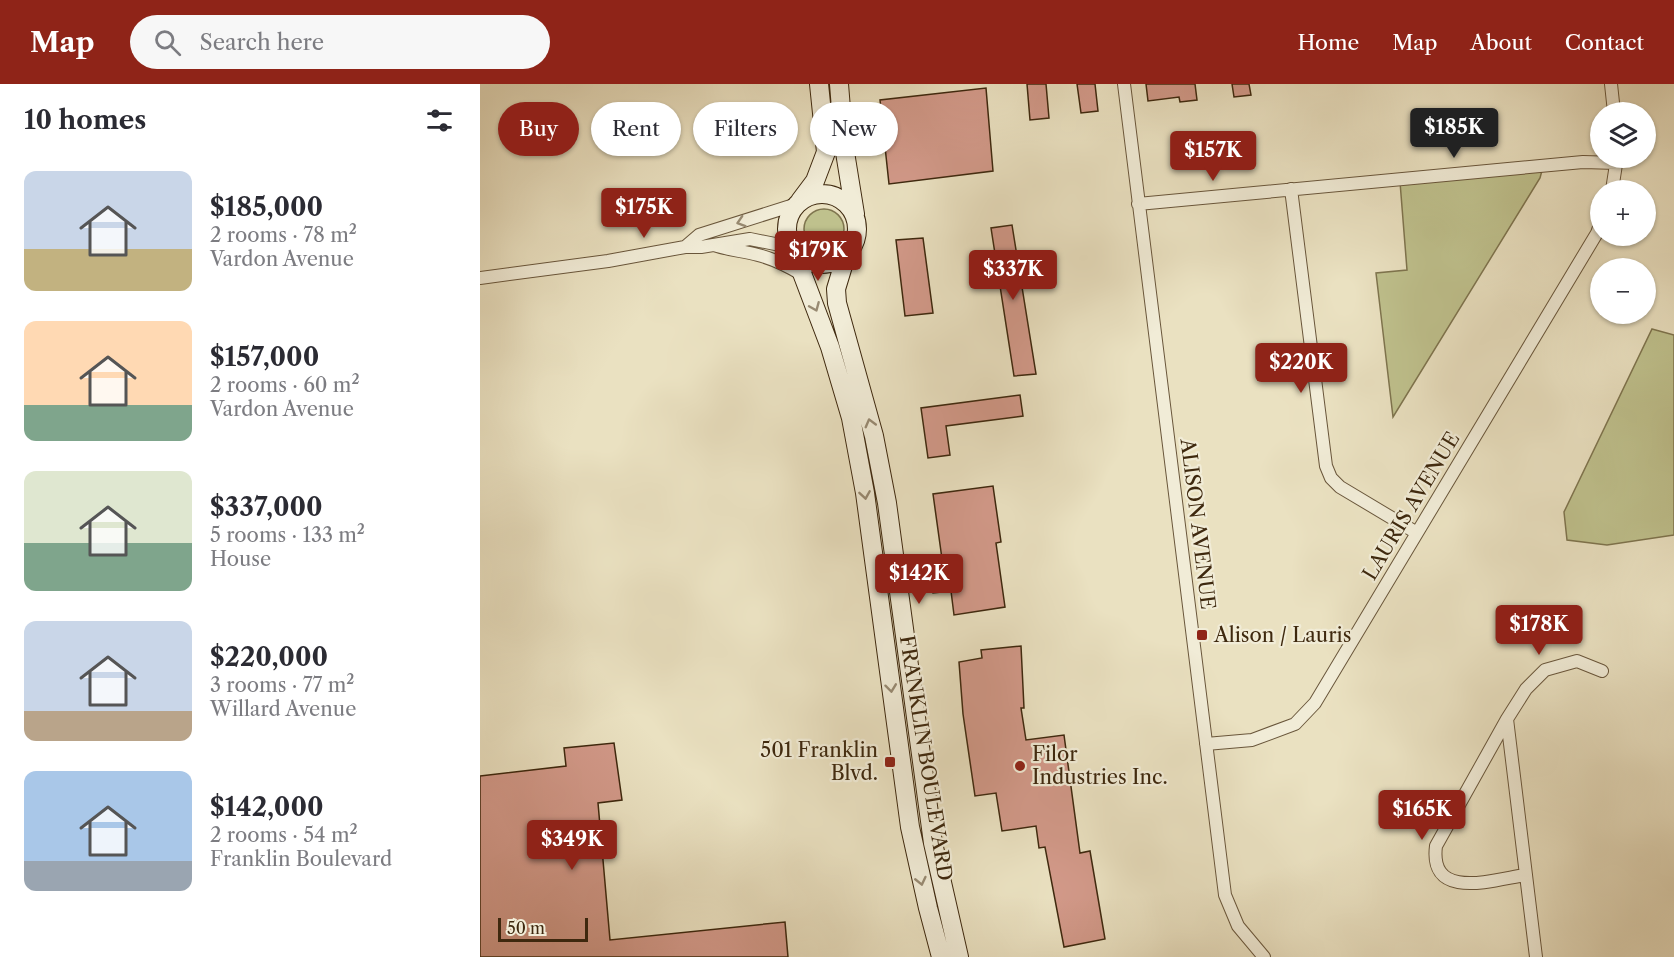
<!DOCTYPE html>
<meta charset="utf-8">
<style>
body{margin:0;font-family:"Libre Caslon Text",serif;background:#f7f7f7;color:#2b2b33;height:100vh;display:flex;flex-direction:column;font-size:22px;white-space:nowrap}
*{box-sizing:border-box;margin:0}
p{font-size:20px;color:#7c7c81}
.icon{flex:none;width:33px;height:33px;fill:none;stroke:currentColor;stroke-width:2;stroke-linecap:round;stroke-linejoin:round}
.map{position:relative;flex:1;overflow:hidden}
.panel{display:flex;flex-direction:column;background:#fff;width:480px}
.panel>*{flex:none}
.guide{position:absolute;left:18px;top:18px;width:570px;height:54px;display:flex;gap:12px}
.tools{position:absolute;left:1110px;top:18px;display:grid;gap:12px}
.tools a{display:grid;place-items:center;width:66px;height:66px;border-radius:50%;background:#fff;box-shadow:0 2px 4px #0004;font-size:30px}
.scale{position:absolute;left:18px;bottom:15px;width:90px;box-sizing:border-box;padding-left:6px;border:3px solid #3e280e;border-top:0;font-size:16px;line-height:21px;white-space:nowrap;color:#3e280e;-webkit-text-stroke:4px #f1ecd7;paint-order:stroke}
.price{position:absolute;translate:-50% -51px;padding:0 14px;border-radius:6px;background:#8f2418;color:#fff;font-size:20px;line-height:39px;filter:drop-shadow(0 2px 3px #0008)}
.price::after{content:'';position:absolute;left:50%;top:36px;width:18px;height:14px;margin-left:-9px;background:inherit;clip-path:polygon(0 0,100% 0,50% 100%)}
.price.current{background:#222;color:#fff}
ul{padding:0;list-style:none}
li{display:flex;align-items:center;gap:18px;height:150px;padding:0 24px}
li span{display:grid;place-items:center;flex:none;width:168px;height:120px;border-radius:12px;color:#555}
li>.icon{margin-inline-start:auto}
span .icon{width:72px;height:72px;fill:#fffc;stroke-width:1}
li b{font-size:26px}
h2{display:flex;justify-content:space-between;align-items:center;height:72px;padding:0 24px;font-size:26px}
.pill{padding:0 21px;border-radius:27px;background:#fff;box-shadow:0 2px 4px #0004;font-size:21px;line-height:54px}
.pill.current{background:#8f2418;color:#fff}
header{display:flex;align-items:center;gap:36px;box-sizing:border-box;height:84px;padding:0 30px;background:#8f2418;color:#fff}
header strong{font-size:28px}
nav{display:flex;gap:33px;margin-inline-start:auto;font-size:21px}
.search{width:420px;height:54px;background:#f7f7f7;display:flex;align-items:center;gap:15px;box-sizing:border-box;padding:0 21px;border-radius:33px;color:#7c7c81;font-size:22px}
main{display:flex;flex:1;min-height:0}
.map>svg:first-child{display:block}
.green{fill:#bfc18d;stroke:#7e744e;stroke-width:1.5}
.building{fill:#d29989;stroke:#3e280e;stroke-width:1.5}
.lines{fill:none;stroke-linecap:round;stroke-linejoin:round}
.minor-casing{stroke:#69563b;stroke-width:14}
.secondary-casing{stroke:#3e280e;stroke-width:20}
.minor{stroke:#f1ecd7;stroke-width:12}
.secondary{stroke:#f1ecd7;stroke-width:18}
.oneway{stroke:#988a72}
.poi-dot{fill:#8f2418;stroke:#f1ecd7;stroke-width:2}
.labels{text-anchor:middle;dominant-baseline:central;stroke-width:4.5;stroke-linejoin:round;paint-order:stroke}
.street-label{font-size:20px;fill:#3e280e;stroke:#f1ecd7}
.poi-label{font-size:20px;fill:#3e280e;stroke:#f1ecd7;text-anchor:start}
</style>
<header>
<strong>Map</strong>
<div class="search"><svg class="icon" aria-label="search" viewBox="0 0 24 24"><circle cx="10" cy="10" r="6"/><path d="M15 15l6 6"/></svg>Search here</div>
<nav><a>Home</a><a>Map</a><a>About</a><a>Contact</a></nav>
</header>
<main>
<section class="panel">
<h2>10 homes<svg class="icon" aria-label="filters" viewBox="0 0 24 24"><path d="M4 7h16M4 17h16"/><circle cx="9" cy="7" r="2"/><circle cx="15" cy="17" r="2"/></svg></h2>
<ul>
<li><span style="background:linear-gradient(#c9d6e8 65%,#c2b280 0)"><svg class="icon" aria-label="home" viewBox="0 0 24 24"><path d="M3 11l9-7 9 7M6 9v11h12V9"/></svg></span><div><b>$185,000</b><p>2 rooms · 78 m²</p><p>Vardon Avenue</p></div></li>
<li><span style="background:linear-gradient(#ffd9b3 70%,#7fa58c 0)"><svg class="icon" aria-label="home" viewBox="0 0 24 24"><path d="M3 11l9-7 9 7M6 9v11h12V9"/></svg></span><div><b>$157,000</b><p>2 rooms · 60 m²</p><p>Vardon Avenue</p></div></li>
<li><span style="background:linear-gradient(#dfe7d0 60%,#7fa58c 0)"><svg class="icon" aria-label="home" viewBox="0 0 24 24"><path d="M3 11l9-7 9 7M6 9v11h12V9"/></svg></span><div><b>$337,000</b><p>5 rooms · 133 m²</p><p>House</p></div></li>
<li><span style="background:linear-gradient(#c9d6e8 75%,#b9a48a 0)"><svg class="icon" aria-label="home" viewBox="0 0 24 24"><path d="M3 11l9-7 9 7M6 9v11h12V9"/></svg></span><div><b>$220,000</b><p>3 rooms · 77 m²</p><p>Willard Avenue</p></div></li>
<li><span style="background:linear-gradient(#a9c7e8 75%,#9aa5b1 0)"><svg class="icon" aria-label="home" viewBox="0 0 24 24"><path d="M3 11l9-7 9 7M6 9v11h12V9"/></svg></span><div><b>$142,000</b><p>2 rooms · 54 m²</p><p>Franklin Boulevard</p></div></li>
</ul>
</section>
<div class="map">
<svg width="1194" height="873" viewBox="0 0 1194 873">
<rect width="100%" height="100%" fill="#eae1c1"/>
<filter id="stains"><feTurbulence type="fractalNoise" baseFrequency=".00333" numOctaves="4"/><feColorMatrix values="0 0 0 0 .2 0 0 0 0 .09 0 0 0 0 .02 0 0 0 .5 -.17"/></filter>
<radialGradient id="worn" r=".72"><stop offset=".6" stop-color="#630" stop-opacity="0"/><stop offset="1" stop-color="#630" stop-opacity=".3"/></radialGradient>
<path class="green" d="M1064,79L1060,94L913,333L896,189L927,186L920,98Z
M324 145a20 20 0 1 1 40 0a20 20 0 1 1-40 0Z
M1172,245L1194,251V451L1127,461L1087,456L1084,428Z"/>
<path class="building" d="M547,0H566L569,34L550,36Z
M597,0H615L618,27L601,29Z
M666,0H715L717,16L700,18L699,13L668,17Z
M752,0H769L771,11L754,13Z
M506,4L513,87L409,100L400,16Z
M532,141L556,290L534,292L511,144Z
M443,154L453,229L425,232L416,156Z
M540,311L543,332L466,342L470,371L448,374L441,324Z
M513,402L521,458L516,459L525,523L474,531L471,507L453,509L449,484L463,482L453,410Z
M541,562L544,624H541L546,656L584,651L600,769L610,767L625,855L584,863L565,763L559,764L556,742L522,747L516,709L495,712L483,630L479,578L502,574L501,566Z
M134,659L142,716L118,719L130,856L305,838L308,873H0V692L86,682L84,664Z"/>
<g class="lines">
<g class="minor-casing">
<path id="minor" d="M644,0L745,811L758,842L784,873
M1131,0L1134,28
M811,105L846,382L851,394L860,403L937,449
M1132,106L1137,74
M658,120L1103,78L1137,79
M234,161C249,166 263,167 278,171C294,175 308,182 323,191
M205,163L219,151L317,120
M0,194L128,177L205,163H221L270,155L300,161L312,166
M1027,635L1056,873
M726,660L772,656L815,640L835,619L1117,149L1120,141
M1045,791C1013,796 949,817 956,762L1027,635L1046,605L1065,586L1097,577L1122,587"/>
</g>
<g class="secondary-casing">
<path id="secondary" d="M359,0L364,62L375,130
M307 145a35 35 0 1 1 70 0a35 35 0 1 1-70 0Z
M320,117L335,97L346,68L339,0
M314,168L350,263L371,334L385,409L430,743L448,824L461,873
M366,172L356,205L357,219L394,352L407,419L453,759L479,873"/>
</g>
<use href="#minor" class="minor"/>
<use href="#secondary" class="secondary"/>
</g>
<defs><path id="oneway-chevron" d="M-2-3.5L2.5 0L-2 3.5" fill="none" stroke-width="1.6" stroke-linecap="round" stroke-linejoin="round" transform="scale(1.5)"/></defs>
<g class="oneway">
<use href="#oneway-chevron" transform="translate(261 138) rotate(162)"/>
<use href="#oneway-chevron" transform="translate(335 223) rotate(67)"/>
<use href="#oneway-chevron" transform="translate(390 339) rotate(-105)"/>
<use href="#oneway-chevron" transform="translate(385 411) rotate(81)"/>
<use href="#oneway-chevron" transform="translate(411 604) rotate(83)"/>
<use href="#oneway-chevron" transform="translate(441 797) rotate(77)"/>
</g>
<g class="poi-dot">
<rect x="716" y="545" width="12" height="12" rx="3"/>
<rect x="404" y="672" width="12" height="12" rx="3"/>
<circle cx="540" cy="682" r="6"/>
</g>
<g class="labels">
<g class="street-label">
<text transform="translate(931 422) rotate(-59)">LAURIS AVENUE</text>
<text transform="translate(718 440) rotate(83)">ALISON AVENUE</text>
<text transform="translate(446 674) rotate(81)">FRANKLIN BOULEVARD</text>
</g>
<g class="poi-label">
<text x="734" y="551">Alison / Lauris</text>
<text x="398" y="666" text-anchor="end">501 Franklin<tspan x="398" dy="23">Blvd.</tspan></text>
<text x="552" y="670">Filor<tspan x="552" dy="23">Industries Inc.</tspan></text>
</g>
</g>
<rect width="100%" height="100%" filter="url(#stains)"/>
<rect width="100%" height="100%" fill="url(#worn)"/>
</svg>
<div class="tools">
<a><svg class="icon" aria-label="layers" viewBox="0 0 24 24"><path d="M12 4l9 5-9 5-9-5zM3 14l9 5 9-5"/></svg></a>
<a>+</a>
<a>−</a>
</div>
<div class="scale">50 m</div>
<b class="price current" style="left:974px;top:75px">$185K</b>
<b class="price" style="left:733px;top:98px">$157K</b>
<b class="price" style="left:164px;top:155px">$175K</b>
<b class="price" style="left:338px;top:198px">$179K</b>
<b class="price" style="left:533px;top:217px">$337K</b>
<b class="price" style="left:821px;top:310px">$220K</b>
<b class="price" style="left:439px;top:521px">$142K</b>
<b class="price" style="left:1059px;top:572px">$178K</b>
<b class="price" style="left:942px;top:757px">$165K</b>
<b class="price" style="left:92px;top:787px">$349K</b>
<div class="guide">
<a class="pill current">Buy</a>
<a class="pill">Rent</a>
<a class="pill">Filters</a>
<a class="pill">New</a>
</div>
</div>
</main>
